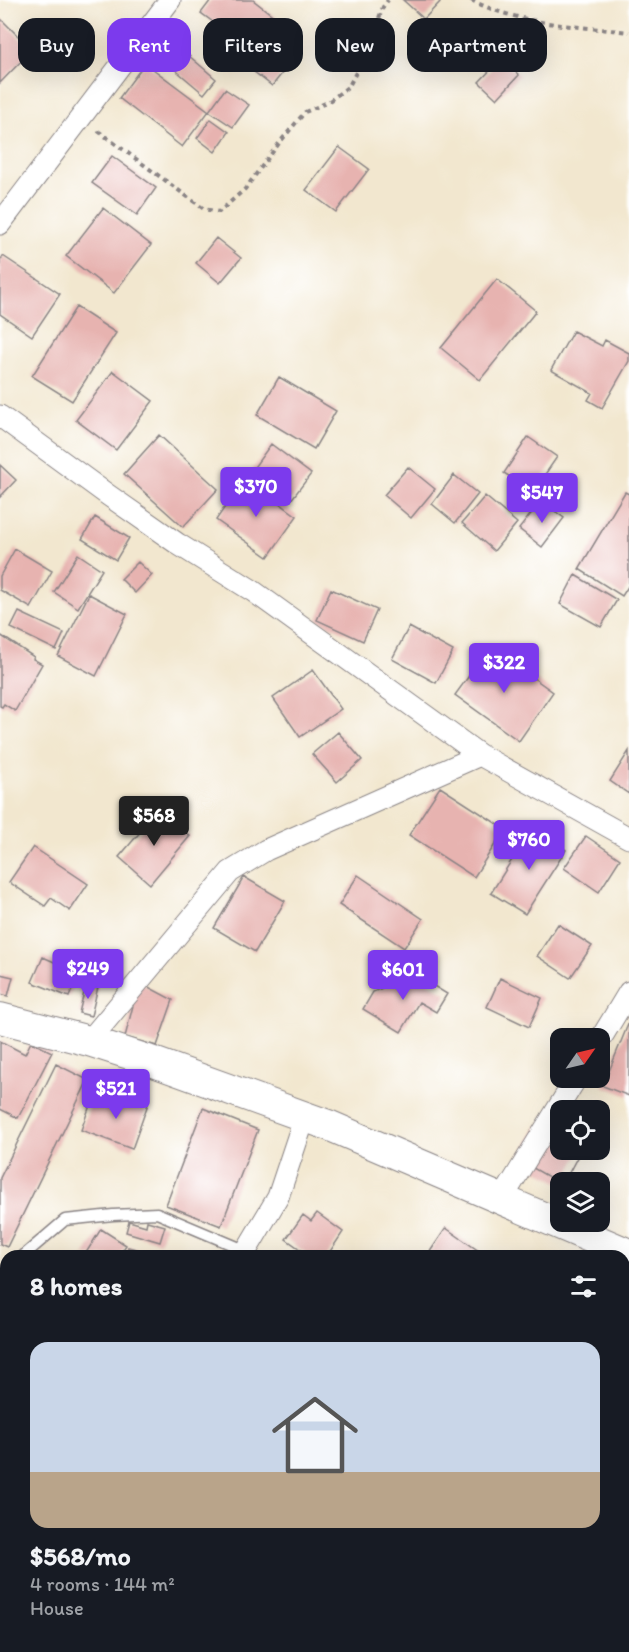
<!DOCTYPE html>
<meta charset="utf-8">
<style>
body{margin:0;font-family:Itim,sans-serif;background:#20242c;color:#f1f3f6;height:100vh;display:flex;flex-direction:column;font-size:22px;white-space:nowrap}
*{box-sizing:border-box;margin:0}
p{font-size:20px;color:#9ea1a6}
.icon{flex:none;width:33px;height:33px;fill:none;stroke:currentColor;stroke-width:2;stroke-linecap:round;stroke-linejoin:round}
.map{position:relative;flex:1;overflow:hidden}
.drawer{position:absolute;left:0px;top:1250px;width:630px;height:404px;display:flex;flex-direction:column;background:#171b24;border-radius:18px 18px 0 0;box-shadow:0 6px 24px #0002}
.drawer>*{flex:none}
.guide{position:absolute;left:18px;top:18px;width:594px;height:54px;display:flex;gap:12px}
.needle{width:39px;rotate:56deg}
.controls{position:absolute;left:550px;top:1028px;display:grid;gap:12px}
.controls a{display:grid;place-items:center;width:60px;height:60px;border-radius:12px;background:#171b24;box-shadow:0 6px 24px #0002;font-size:30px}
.price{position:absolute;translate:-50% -51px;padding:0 14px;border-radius:6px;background:#7c3aed;color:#fff;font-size:20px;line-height:39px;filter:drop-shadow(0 2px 3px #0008)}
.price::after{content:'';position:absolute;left:50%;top:36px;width:18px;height:14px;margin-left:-9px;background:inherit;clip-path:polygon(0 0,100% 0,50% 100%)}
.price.active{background:#222;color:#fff}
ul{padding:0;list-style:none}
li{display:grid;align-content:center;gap:12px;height:318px;padding:0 30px}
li+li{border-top:2px solid #363941}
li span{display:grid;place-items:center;height:186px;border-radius:18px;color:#555}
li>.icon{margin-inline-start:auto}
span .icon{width:108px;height:108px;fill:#fffc;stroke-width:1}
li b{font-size:26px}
h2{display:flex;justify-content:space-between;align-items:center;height:72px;padding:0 30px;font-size:26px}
.tag{padding:0 21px;border-radius:18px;background:#171b24;box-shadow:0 6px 24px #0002;font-size:21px;line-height:54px}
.tag.active{background:#7c3aed;color:#fff}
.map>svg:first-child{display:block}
.building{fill:#e7b3b0}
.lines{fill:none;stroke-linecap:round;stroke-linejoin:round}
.lane-casing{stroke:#8a8485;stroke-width:13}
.street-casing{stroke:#8a8485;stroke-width:23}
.secondary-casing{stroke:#8a8485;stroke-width:32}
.path{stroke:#8a8485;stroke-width:4;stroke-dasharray:4.5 4.5;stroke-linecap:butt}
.lane{stroke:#fff;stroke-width:10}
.street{stroke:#fff;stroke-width:21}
.secondary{stroke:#fff;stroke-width:30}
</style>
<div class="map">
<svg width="629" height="1652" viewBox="0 0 629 1652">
<rect width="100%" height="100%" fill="#fff"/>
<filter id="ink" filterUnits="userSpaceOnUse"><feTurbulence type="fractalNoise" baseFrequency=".0167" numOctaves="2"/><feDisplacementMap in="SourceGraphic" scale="12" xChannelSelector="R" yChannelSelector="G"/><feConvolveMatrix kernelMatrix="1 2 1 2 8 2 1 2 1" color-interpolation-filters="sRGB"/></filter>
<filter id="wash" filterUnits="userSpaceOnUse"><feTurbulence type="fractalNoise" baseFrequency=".008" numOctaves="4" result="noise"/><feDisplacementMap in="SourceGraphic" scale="24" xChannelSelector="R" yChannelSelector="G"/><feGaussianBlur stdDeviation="1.35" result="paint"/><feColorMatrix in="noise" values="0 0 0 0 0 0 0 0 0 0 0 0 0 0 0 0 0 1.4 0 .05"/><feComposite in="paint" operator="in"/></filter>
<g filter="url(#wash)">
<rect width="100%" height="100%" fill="#f2e7cf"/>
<g id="blocks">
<path class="building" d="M211,0H253L276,18L251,50L201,13Z
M403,0H439L440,2L424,19Z
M0,18L32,50L0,83Z
M270,29L299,52L272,86L243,63Z
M166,36L216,79L204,94L153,51Z
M501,59L519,75L497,99L479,82Z
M145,63L209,111L182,147L119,98Z
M225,89L249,105L233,127L209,111Z
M211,119L229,132L215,152L197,138Z
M339,147L369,169L336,212L306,190Z
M112,156L156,188L137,215L92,183Z
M103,208L151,245L114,293L66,256Z
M216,238L241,258L220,283L196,263Z
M3,256L60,294L32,336L0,314V261Z
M497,279L536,311L480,380L441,348Z
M76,307L116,333L72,401L32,376Z
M573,331L602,346L605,340L629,353V361L602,408L588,400L592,393L551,370Z
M113,371L153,401L116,450L76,420Z
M279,377L336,411L314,449L257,415Z
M159,435L218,489L183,527L124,474Z
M528,437L557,457L533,492L504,473Z
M271,444L311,474L291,500L252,470Z
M0,465L16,480L0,497Z
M408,467L435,489L411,518L384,495Z
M454,475L478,494L455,523L432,504Z
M245,478L297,516L268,557L216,520Z
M625,492L629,494V585L622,596L579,569Z
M485,496L517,523L494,551L462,523Z
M541,501L564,518L542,547L519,529Z
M95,517L129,538L116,560L82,539Z
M15,549L52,571L31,608L0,590V576Z
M78,554L102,570L78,608L54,592Z
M138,562L152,575L135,593L121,579Z
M575,575L617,600L601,627L560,604Z
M331,589L377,610L363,641L317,620Z
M89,594L127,614L96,676L58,656Z
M19,612L64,633L56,650L11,628Z
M409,627L453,651L436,683L392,659Z
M0,635L34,657L33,659L42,664L15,711L4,704L2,707L0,706Z
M490,647L553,692L519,741L455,695Z
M313,670L341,709L300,737L273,698Z
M338,732L362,760L337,782L312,754Z
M629,751V794L610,781Z
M440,787L505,829L474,877L409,835Z
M159,810L190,836L150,884L119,857Z
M532,828L566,850L525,914L491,893Z
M586,836L620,859L599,892L564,868Z
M33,847L88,884L70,911L51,898L45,906L9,882Z
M358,875L423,919L404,948L339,905Z
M244,877L285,901L255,952L214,928Z
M558,924L592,946L570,978L537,956Z
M43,957L79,973L69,997L32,982Z
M0,974L13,977L8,996L0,994Z
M414,974L447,994L436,1012L419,1002L401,1032L363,1009L373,992Z
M500,978L542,998L529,1027L487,1007Z
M139,982L173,1000L157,1046L125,1037Z
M86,984L98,987L91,1016L79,1013Z
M629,1022V1096L603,1086Z
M0,1041L25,1054L31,1042L52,1052L18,1118L0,1109Z
M56,1064L88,1080L7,1247L0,1244V1178Z
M114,1091L148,1104L132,1149L81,1130L92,1100L109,1106Z
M203,1108L258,1130L221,1226L166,1205Z
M537,1126L561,1139V1149H578L581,1150L564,1182H561V1184L519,1160Z
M317,1213L343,1232L327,1256H310L286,1239L303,1215L311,1221Z
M129,1221L146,1226L147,1221L165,1226L160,1242L126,1232Z
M446,1228L486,1256H427Z
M101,1229L126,1245L119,1256H84Z
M128,1247L160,1255V1256H126Z
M0,1453L6,1457V1478L0,1486Z
M0,1614L6,1617V1647H17L14,1652H0Z
M488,1647H528L541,1652H486Z"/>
</g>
</g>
<g filter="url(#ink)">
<use href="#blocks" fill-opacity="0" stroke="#8a8485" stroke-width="1.5"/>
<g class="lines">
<g class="lane-casing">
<path id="lane" d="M23,1256L65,1220L113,1215L157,1213L247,1251
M0,1275L6,1270"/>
</g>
<g class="street-casing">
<path id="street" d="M0,224L170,0
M0,416L108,495L178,544L253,591L480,755L629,838
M600,1040L629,992
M89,1041L230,872L266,850L480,755
M502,1199L577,1077
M243,1256L278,1197L305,1116
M0,1594L6,1584
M567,1647L579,1652"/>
</g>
<g class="secondary-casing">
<path id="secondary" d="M0,1018L89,1041L148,1060L328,1125L629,1254"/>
</g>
<path class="path" d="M471,0C520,25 576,26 629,32
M98,131L204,209L219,212L245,189L280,142L305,112L328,102L349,86L368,49L383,7L388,0"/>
<use href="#lane" class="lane"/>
<use href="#street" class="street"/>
<use href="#secondary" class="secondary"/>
</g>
</g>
</svg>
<div class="controls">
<a><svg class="needle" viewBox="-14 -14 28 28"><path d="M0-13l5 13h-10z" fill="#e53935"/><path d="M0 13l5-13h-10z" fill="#9ea1a6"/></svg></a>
<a><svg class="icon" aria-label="locate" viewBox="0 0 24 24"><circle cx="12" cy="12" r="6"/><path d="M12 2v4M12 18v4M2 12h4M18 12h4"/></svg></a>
<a><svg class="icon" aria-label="layers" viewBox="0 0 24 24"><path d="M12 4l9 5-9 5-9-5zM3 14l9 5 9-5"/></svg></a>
</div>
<b class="price" style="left:256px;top:518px">$370</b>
<b class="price" style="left:542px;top:524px">$547</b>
<b class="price" style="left:504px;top:694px">$322</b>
<b class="price active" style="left:154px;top:847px">$568</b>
<b class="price" style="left:529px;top:871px">$760</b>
<b class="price" style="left:88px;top:1000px">$249</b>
<b class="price" style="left:403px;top:1001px">$601</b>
<b class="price" style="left:116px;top:1120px">$521</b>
<div class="guide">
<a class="tag">Buy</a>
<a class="tag active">Rent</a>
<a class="tag">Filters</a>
<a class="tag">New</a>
<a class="tag">Apartment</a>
</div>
<section class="drawer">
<h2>8 homes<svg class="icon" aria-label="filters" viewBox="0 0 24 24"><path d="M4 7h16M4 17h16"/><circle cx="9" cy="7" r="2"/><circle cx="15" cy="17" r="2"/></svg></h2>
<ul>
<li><span style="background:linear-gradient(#c9d6e8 70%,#b9a48a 0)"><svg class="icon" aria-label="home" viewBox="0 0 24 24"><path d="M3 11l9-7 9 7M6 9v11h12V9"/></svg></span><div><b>$568/mo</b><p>4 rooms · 144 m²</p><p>House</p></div></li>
</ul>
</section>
</div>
